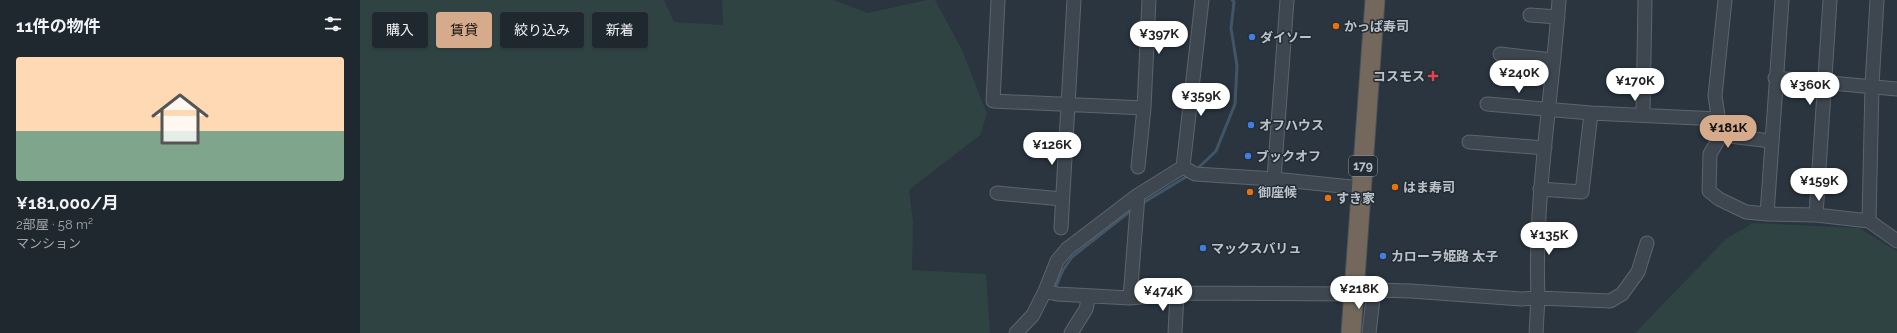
<!DOCTYPE html>
<html lang="ja">
<meta charset="utf-8">
<style>
body{margin:0;font-family:Raleway,"Noto Sans JP",sans-serif;background:#283037;color:#f1f3f6;height:100vh;display:flex;flex-direction:column;font-size:15px;white-space:nowrap}
*{box-sizing:border-box;margin:0}
p{font-size:13px;color:#a2a6aa}
.icon{flex:none;width:22px;height:22px;fill:none;stroke:currentColor;stroke-width:2;stroke-linecap:round;stroke-linejoin:round}
.map{position:relative;flex:1;overflow:hidden}
.side{display:flex;flex-direction:column;background:#20282f;width:360px}
.side>*{flex:none}
.guide{position:absolute;left:12px;top:12px;width:380px;height:36px;display:flex;gap:8px}
.price{position:absolute;translate:-50% -34px;padding:0 9px;border-radius:14px;background:#fff;color:#222;font-size:13px;line-height:26px;filter:drop-shadow(0 1px 2px #0008)}
.price::after{content:'';position:absolute;left:50%;top:24px;width:12px;height:9px;margin-left:-6px;background:inherit;clip-path:polygon(0 0,100% 0,50% 100%)}
.price.current{background:#d6ab8b;color:#111}
ul{padding:0;list-style:none}
li{display:grid;align-content:center;gap:8px;height:212px;padding:0 16px}
li span{display:grid;place-items:center;height:124px;border-radius:4px;color:#555}
li>.icon{margin-inline-start:auto}
span .icon{width:72px;height:72px;fill:#fffc;stroke-width:1}
li b{font-size:17px}
h2{display:flex;justify-content:space-between;align-items:center;height:48px;padding:0 16px;font-size:17px}
.chip{padding:0 14px;border-radius:4px;background:#20282f;box-shadow:0 1px 3px #0004,0 0 0 1px #3d444b;font-size:14px;line-height:36px}
.chip.current{background:#d6ab8b;color:#111}
main{display:flex;flex:1;min-height:0}
.map>svg:first-child{display:block}
.green{fill:#2f4342}
.lines{fill:none;stroke-linecap:round;stroke-linejoin:round}
.stream{stroke:#425566;stroke-width:3}
.minor-casing{stroke:#5c656d;stroke-width:15}
.highway-casing{stroke:#49525a;stroke-width:21}
.minor{stroke:#3e4750;stroke-width:13}
.highway{stroke:#74685c;stroke-width:19}
.food-dot{fill:#e8710a;stroke:#232c35;stroke-width:1.5}
.shop-dot{fill:#3f7fe0;stroke:#232c35;stroke-width:1.5}
.health-dot{fill:#e0444e;stroke:#232c35;stroke-width:1.5}
.labels{text-anchor:middle;dominant-baseline:central;stroke-width:3;stroke-linejoin:round;paint-order:stroke}
.shield{fill:#232c35;stroke:#8d959d;stroke-width:1}
.shield-label{font-size:12px;font-weight:bold;fill:#bbc2ca}
.poi-label{font-size:13px;font-weight:bold;fill:#bbc2ca;stroke:#232c35;text-anchor:start}
</style>
<main>
<section class="side">
<h2>11件の物件<svg class="icon" aria-label="filters" viewBox="0 0 24 24"><path d="M4 7h16M4 17h16"/><circle cx="9" cy="7" r="2"/><circle cx="15" cy="17" r="2"/></svg></h2>
<ul>
<li><span style="background:linear-gradient(#ffd9b3 60%,#7fa58c 0)"><svg class="icon" aria-label="home" viewBox="0 0 24 24"><path d="M3 11l9-7 9 7M6 9v11h12V9"/></svg></span><div><b>¥181,000/月</b><p>2部屋 · 58 m²</p><p>マンション</p></div></li>
</ul>
</section>
<div class="map">
<svg width="1537" height="333" viewBox="0 0 1537 333">
<rect width="100%" height="100%" fill="#2a353f"/>
<path class="green" d="M0,0H304L314,22L363,25L362,0H473L508,13L567,0H575L602,50L627,114L620,135L549,190L553,222L552,270L626,274L630,333H0Z
M1393,223L1499,228L1537,251V333H1275L1366,239Z"/>
<g class="lines">
<path class="stream" d="M836,170L856,151L875,104L877,66L871,28L874,2L872,0
M781,204L829,175
M694,291L703,270L712,257L773,209"/>
<g class="minor-casing">
<path id="minor" d="M638,0L633,101L784,108
M1365,0L1355,96L1361,135L1411,141
M1170,15L1198,17
M1140,54L1193,60
M1415,78L1537,89
M1127,104L1231,113L1359,119
M1283,114L1285,0
M1361,135L1350,154L1349,191L1359,199L1386,212L1407,214L1456,215L1509,221L1537,241
M1109,142L1185,148
M778,167L784,108L789,0
M823,167L835,174L914,179L1001,188
M914,179L927,0
M1180,189L1222,192L1231,113
M637,193L702,199
M1407,214L1422,0
M1456,215L1470,0
M1509,221L1512,85L1517,0
M701,228L714,0
M995,277L1014,290L1051,291L1161,299L1178,298C1174,198 1192,99 1199,0
M685,291L697,294L770,298L817,293L994,294
M770,298L778,195
M656,333L673,315L685,291L697,261L707,249L778,195L823,167L842,0
M711,333L726,309L729,296
M815,333L817,293
M1009,333L1014,290
M1176,333L1178,298L1250,301L1262,294L1278,272L1287,243"/>
</g>
<g class="highway-casing">
<path id="highway" d="M991,333L1015,0"/>
</g>
<use href="#minor" class="minor"/>
<use href="#highway" class="highway"/>
</g>
<g class="food-dot">
<circle cx="976" cy="26" r="4"/>
<circle cx="1035" cy="187" r="4"/>
<circle cx="890" cy="192" r="4"/>
<circle cx="968" cy="198" r="4"/>
</g>
<g class="shop-dot">
<circle cx="892" cy="37" r="4"/>
<circle cx="891" cy="125" r="4"/>
<circle cx="888" cy="156" r="4"/>
<circle cx="843" cy="248" r="4"/>
<circle cx="1023" cy="256" r="4"/>
</g>
<path class="health-dot" d="M1071 70h4v4h4v4h-4v4h-4v-4h-4v-4h4z"/>
<g class="labels">
<rect class="shield" x="989" y="156" width="28" height="20" rx="3"/>
<g class="shield-label">
<text x="1003" y="166">179</text>
</g>
<g class="poi-label">
<text x="984" y="26">かっぱ寿司</text>
<text x="900" y="37">ダイソー</text>
<text x="1065" y="76" text-anchor="end">コスモス</text>
<text x="899" y="125">オフハウス</text>
<text x="896" y="156">ブックオフ</text>
<text x="1043" y="187">はま寿司</text>
<text x="898" y="192">御座候</text>
<text x="976" y="198">すき家</text>
<text x="851" y="248">マックスバリュ</text>
<text x="1031" y="256">カローラ姫路 太子</text>
</g>
</g>
</svg>
<b class="price" style="left:799px;top:55px">¥397K</b>
<b class="price" style="left:1159px;top:94px">¥240K</b>
<b class="price" style="left:1275px;top:102px">¥170K</b>
<b class="price" style="left:1450px;top:106px">¥360K</b>
<b class="price" style="left:841px;top:117px">¥359K</b>
<b class="price current" style="left:1368px;top:149px">¥181K</b>
<b class="price" style="left:692px;top:166px">¥126K</b>
<b class="price" style="left:1459px;top:202px">¥159K</b>
<b class="price" style="left:1189px;top:256px">¥135K</b>
<b class="price" style="left:999px;top:310px">¥218K</b>
<b class="price" style="left:803px;top:312px">¥474K</b>
<div class="guide">
<a class="chip">購入</a>
<a class="chip current">賃貸</a>
<a class="chip">絞り込み</a>
<a class="chip">新着</a>
</div>
</div>
</main>
